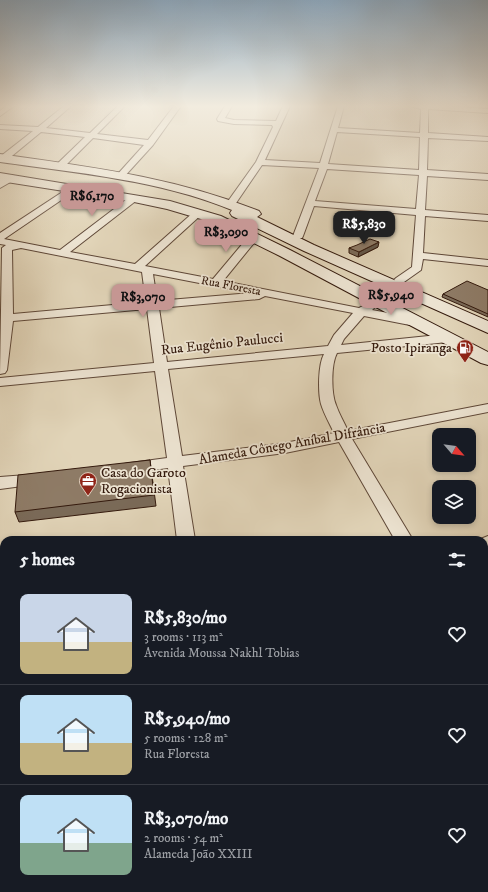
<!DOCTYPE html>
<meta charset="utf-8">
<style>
body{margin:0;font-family:"IM FELL DW Pica",serif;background:#242831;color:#f1f3f6;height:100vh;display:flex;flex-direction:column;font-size:15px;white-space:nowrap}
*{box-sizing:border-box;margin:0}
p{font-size:13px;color:#9ea1a6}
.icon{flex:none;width:22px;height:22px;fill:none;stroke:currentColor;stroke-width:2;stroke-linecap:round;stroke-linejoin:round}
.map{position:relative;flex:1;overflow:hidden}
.details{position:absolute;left:0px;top:536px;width:488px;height:356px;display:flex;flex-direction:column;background:#171b24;border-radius:12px 12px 0 0;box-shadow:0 2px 6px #0003}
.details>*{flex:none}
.needle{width:26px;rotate:118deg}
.fabs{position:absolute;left:432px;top:428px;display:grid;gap:8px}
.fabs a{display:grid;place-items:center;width:44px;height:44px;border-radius:8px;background:#171b24;box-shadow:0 2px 6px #0003;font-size:20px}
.price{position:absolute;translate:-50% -34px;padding:0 9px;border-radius:8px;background:#c59692;color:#111;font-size:13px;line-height:26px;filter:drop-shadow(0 1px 2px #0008)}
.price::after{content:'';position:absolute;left:50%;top:24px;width:12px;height:9px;margin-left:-6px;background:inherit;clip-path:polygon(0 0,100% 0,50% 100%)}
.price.active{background:#222;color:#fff}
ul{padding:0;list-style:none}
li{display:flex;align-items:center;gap:12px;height:100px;padding:0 20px}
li+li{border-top:1px solid #363941}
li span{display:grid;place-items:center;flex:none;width:112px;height:80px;border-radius:8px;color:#555}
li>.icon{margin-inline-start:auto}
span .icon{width:48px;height:48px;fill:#fffc;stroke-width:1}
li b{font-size:17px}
h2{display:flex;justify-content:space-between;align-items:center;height:48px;padding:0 20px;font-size:17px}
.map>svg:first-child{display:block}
.green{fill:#c4b49b;stroke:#7c6754}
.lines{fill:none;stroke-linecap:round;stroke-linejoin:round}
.street-casing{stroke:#5f4838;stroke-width:2}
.secondary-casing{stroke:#341a0d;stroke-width:2}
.highway-casing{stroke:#341a0d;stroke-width:2}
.path{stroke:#341a0d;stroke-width:3.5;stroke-dasharray:4.5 3;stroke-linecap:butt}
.street{fill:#ece3d1;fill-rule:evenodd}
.secondary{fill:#ece3d1;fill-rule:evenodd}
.highway{fill:#e1d4b8;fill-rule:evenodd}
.wall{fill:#7a6a58;stroke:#341a0d}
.shaded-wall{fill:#635647;stroke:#341a0d}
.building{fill:#8e7b66;stroke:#341a0d}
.labels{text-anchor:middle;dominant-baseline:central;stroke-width:3.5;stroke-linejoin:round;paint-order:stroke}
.far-street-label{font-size:12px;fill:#341a0d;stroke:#ece3d1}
.street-label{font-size:14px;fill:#341a0d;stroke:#ece3d1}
.poi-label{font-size:14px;fill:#341a0d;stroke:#ece3d1;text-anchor:end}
</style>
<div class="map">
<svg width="488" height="892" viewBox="0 0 488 892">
<rect width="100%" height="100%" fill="#e1d4b8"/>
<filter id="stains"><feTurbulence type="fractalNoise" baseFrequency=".005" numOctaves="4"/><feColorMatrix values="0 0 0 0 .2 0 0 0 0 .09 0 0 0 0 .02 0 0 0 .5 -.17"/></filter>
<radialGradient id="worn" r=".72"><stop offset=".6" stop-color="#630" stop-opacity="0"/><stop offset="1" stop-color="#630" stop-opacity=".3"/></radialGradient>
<path class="green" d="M248,888H335L325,892H238Z"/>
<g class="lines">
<g class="street-casing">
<path id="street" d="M6,106H14L0,116V111Z
M64,106H71L46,128L90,133L118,106H125L97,134L148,140L174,106H181L153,145L123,178H117L116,176L144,145L93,138L62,169H56L55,167L56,165L85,137L41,132L7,160H1V156L33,131L0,129V125L38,127Z
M225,106H232L225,118L234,120L276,121L283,106H290L265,160L320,163L338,106H344L338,128L420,133L421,109L410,106H446L488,109V113L428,109V133L488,137V141L428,138L427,170L488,174V180L427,176L425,210L488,215V221L425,216L423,253L488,260V266L423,259L421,270L404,282H396L394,280L396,278L412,267L416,215L314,206L303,236L302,238H294L293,236L319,168L262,165L234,206H228L226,204L256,162L273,127L272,125L234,124L218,121L217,119ZM337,132L420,137L419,170L328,164ZM327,169L419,175L416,209L315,201Z
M11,175L14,176L15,178L14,180L0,188V181Z
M73,185L76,186L77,188L76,190L4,239L60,250L131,196H137L139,198L137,200L70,252L135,264L195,211H201L203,213L201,215L145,266L213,279L249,236L253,235L258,238L223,281L359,308L369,303L373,305L375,307L372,310L415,318L419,319L421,322L419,325L415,326L364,316L344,339L341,345L448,334L452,335L454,338L452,341L448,342L337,353C331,364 331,393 336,405C339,414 344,422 348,431L488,404V412L352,439L413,540H395L339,442L285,453L183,466L195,540H177L168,468L130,473L125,472L122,468L125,464L130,463L167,458L155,371L0,386V378L154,363L147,309L13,321L7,370L5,373L0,374L2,248L6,245L0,244V233ZM21,248L142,272L146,302L13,314L12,250ZM153,274L251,293L157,301ZM265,296L353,313L334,335L328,346L167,362L159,308L259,299ZM324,354C318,365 318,393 321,404C324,414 330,424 334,433L285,443L182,456L168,369Z
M39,474L45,475L47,479L45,483L0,489V477Z
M488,536V550L484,551V540H478Z
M4,637V655L0,656V638Z
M484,658L488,659V682L484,681Z
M4,867V888H13L7,892H0V869Z"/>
</g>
<g class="secondary-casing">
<path id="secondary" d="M0,154C90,167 174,177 259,211L261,214L257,217L314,245L488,321V333L304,251L232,216L230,213L232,210C159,180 78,173 0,162Z
M0,173L170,201L221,216L290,250L488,352V365L481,363L280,256L211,222L167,209L134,202L0,181Z"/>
</g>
<g class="highway-casing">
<path id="highway" d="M484,693H488V721L484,723Z
M488,765V799L484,801V767Z
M488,824V860L484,862V826Z
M82,888H126L124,892H80Z
M181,888H228L226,892H179Z
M347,888H393L391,892H345Z"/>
</g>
<path class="path" d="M484,731L488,730
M484,740L488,738
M484,886L488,884
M460,888L462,892
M466,892L478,888"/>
<use href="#street" class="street"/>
<use href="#secondary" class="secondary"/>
<use href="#highway" class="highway"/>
</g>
<path class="wall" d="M378,247L358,257L349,253V248Z
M488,290V317L442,297L443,294Z
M150,460L156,506L19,522L15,512Z"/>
<path class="shaded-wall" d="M379,242L378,247L358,257L359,252Z"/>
<path class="building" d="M370,239L379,242L359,252L349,248L357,245Z
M467,281L488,290V314L443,294Z
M150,460L154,495L15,512L18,475Z"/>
<linearGradient id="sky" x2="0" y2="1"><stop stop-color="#8da8be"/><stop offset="0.46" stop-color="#f2ecdf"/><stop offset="1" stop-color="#f2ecdf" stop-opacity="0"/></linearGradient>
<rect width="488" height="231" fill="url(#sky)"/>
<defs>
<g id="fuel-pin" transform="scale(0.9)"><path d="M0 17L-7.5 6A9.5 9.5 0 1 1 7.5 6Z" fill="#8f2418" stroke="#ece3d1"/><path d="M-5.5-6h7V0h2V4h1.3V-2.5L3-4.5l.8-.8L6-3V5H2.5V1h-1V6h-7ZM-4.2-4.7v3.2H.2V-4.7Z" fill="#fff"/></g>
<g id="office-pin" transform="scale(0.9)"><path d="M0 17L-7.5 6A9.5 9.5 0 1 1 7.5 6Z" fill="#8f2418" stroke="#ece3d1"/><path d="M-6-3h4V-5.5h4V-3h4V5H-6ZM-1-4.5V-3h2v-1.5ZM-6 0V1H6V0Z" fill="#fff"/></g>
</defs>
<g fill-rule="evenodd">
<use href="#fuel-pin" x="465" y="348"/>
<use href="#office-pin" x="88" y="481"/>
</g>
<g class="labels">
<g class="far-street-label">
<text transform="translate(231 286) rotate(11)">Rua Floresta</text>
</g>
<g class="street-label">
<text transform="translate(222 344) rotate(-6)">Rua Eugênio Paulucci</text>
<text transform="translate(292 444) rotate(-10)">Alameda Cônego Aníbal Difrância</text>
</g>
<g class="poi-label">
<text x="452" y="348">Posto Ipiranga</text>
<text x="101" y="473" text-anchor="start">Casa do Garoto<tspan x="101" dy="16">Rogacionista</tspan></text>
</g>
</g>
<rect width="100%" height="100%" filter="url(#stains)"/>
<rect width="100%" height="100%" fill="url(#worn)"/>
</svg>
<div class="fabs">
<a><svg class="needle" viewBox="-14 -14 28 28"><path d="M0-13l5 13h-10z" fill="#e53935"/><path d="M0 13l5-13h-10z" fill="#9ea1a6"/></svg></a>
<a><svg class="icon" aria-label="layers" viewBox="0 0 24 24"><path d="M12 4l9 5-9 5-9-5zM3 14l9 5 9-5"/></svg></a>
</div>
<b class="price" style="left:92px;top:217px">R$6,170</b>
<b class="price active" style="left:364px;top:245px">R$5,830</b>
<b class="price" style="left:226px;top:253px">R$3,090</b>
<b class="price" style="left:391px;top:316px">R$5,940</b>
<b class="price" style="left:143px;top:318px">R$3,070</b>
<section class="details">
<h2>5 homes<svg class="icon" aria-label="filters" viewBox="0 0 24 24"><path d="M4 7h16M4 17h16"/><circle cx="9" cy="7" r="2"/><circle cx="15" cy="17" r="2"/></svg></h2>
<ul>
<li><span style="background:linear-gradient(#c9d6e8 60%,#c2b280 0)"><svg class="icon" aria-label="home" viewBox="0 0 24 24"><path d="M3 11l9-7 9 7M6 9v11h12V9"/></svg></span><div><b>R$5,830/mo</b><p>3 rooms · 113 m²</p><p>Avenida Moussa Nakhl Tobias</p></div><svg class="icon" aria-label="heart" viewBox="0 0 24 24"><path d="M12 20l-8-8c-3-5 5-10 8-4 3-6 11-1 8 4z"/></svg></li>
<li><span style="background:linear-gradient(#bfe0f5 60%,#c2b280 0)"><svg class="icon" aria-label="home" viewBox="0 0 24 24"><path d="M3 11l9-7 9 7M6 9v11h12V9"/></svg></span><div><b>R$5,940/mo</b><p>5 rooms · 128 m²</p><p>Rua Floresta</p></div><svg class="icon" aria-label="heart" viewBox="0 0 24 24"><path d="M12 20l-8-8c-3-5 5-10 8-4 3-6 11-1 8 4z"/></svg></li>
<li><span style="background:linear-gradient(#bfe0f5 60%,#7fa58c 0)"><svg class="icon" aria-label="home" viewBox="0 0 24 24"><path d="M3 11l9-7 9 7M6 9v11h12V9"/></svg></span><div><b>R$3,070/mo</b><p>2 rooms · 54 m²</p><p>Alameda João XXIII</p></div><svg class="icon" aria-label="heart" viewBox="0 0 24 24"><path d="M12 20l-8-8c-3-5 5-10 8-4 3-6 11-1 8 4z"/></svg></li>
</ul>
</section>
</div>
